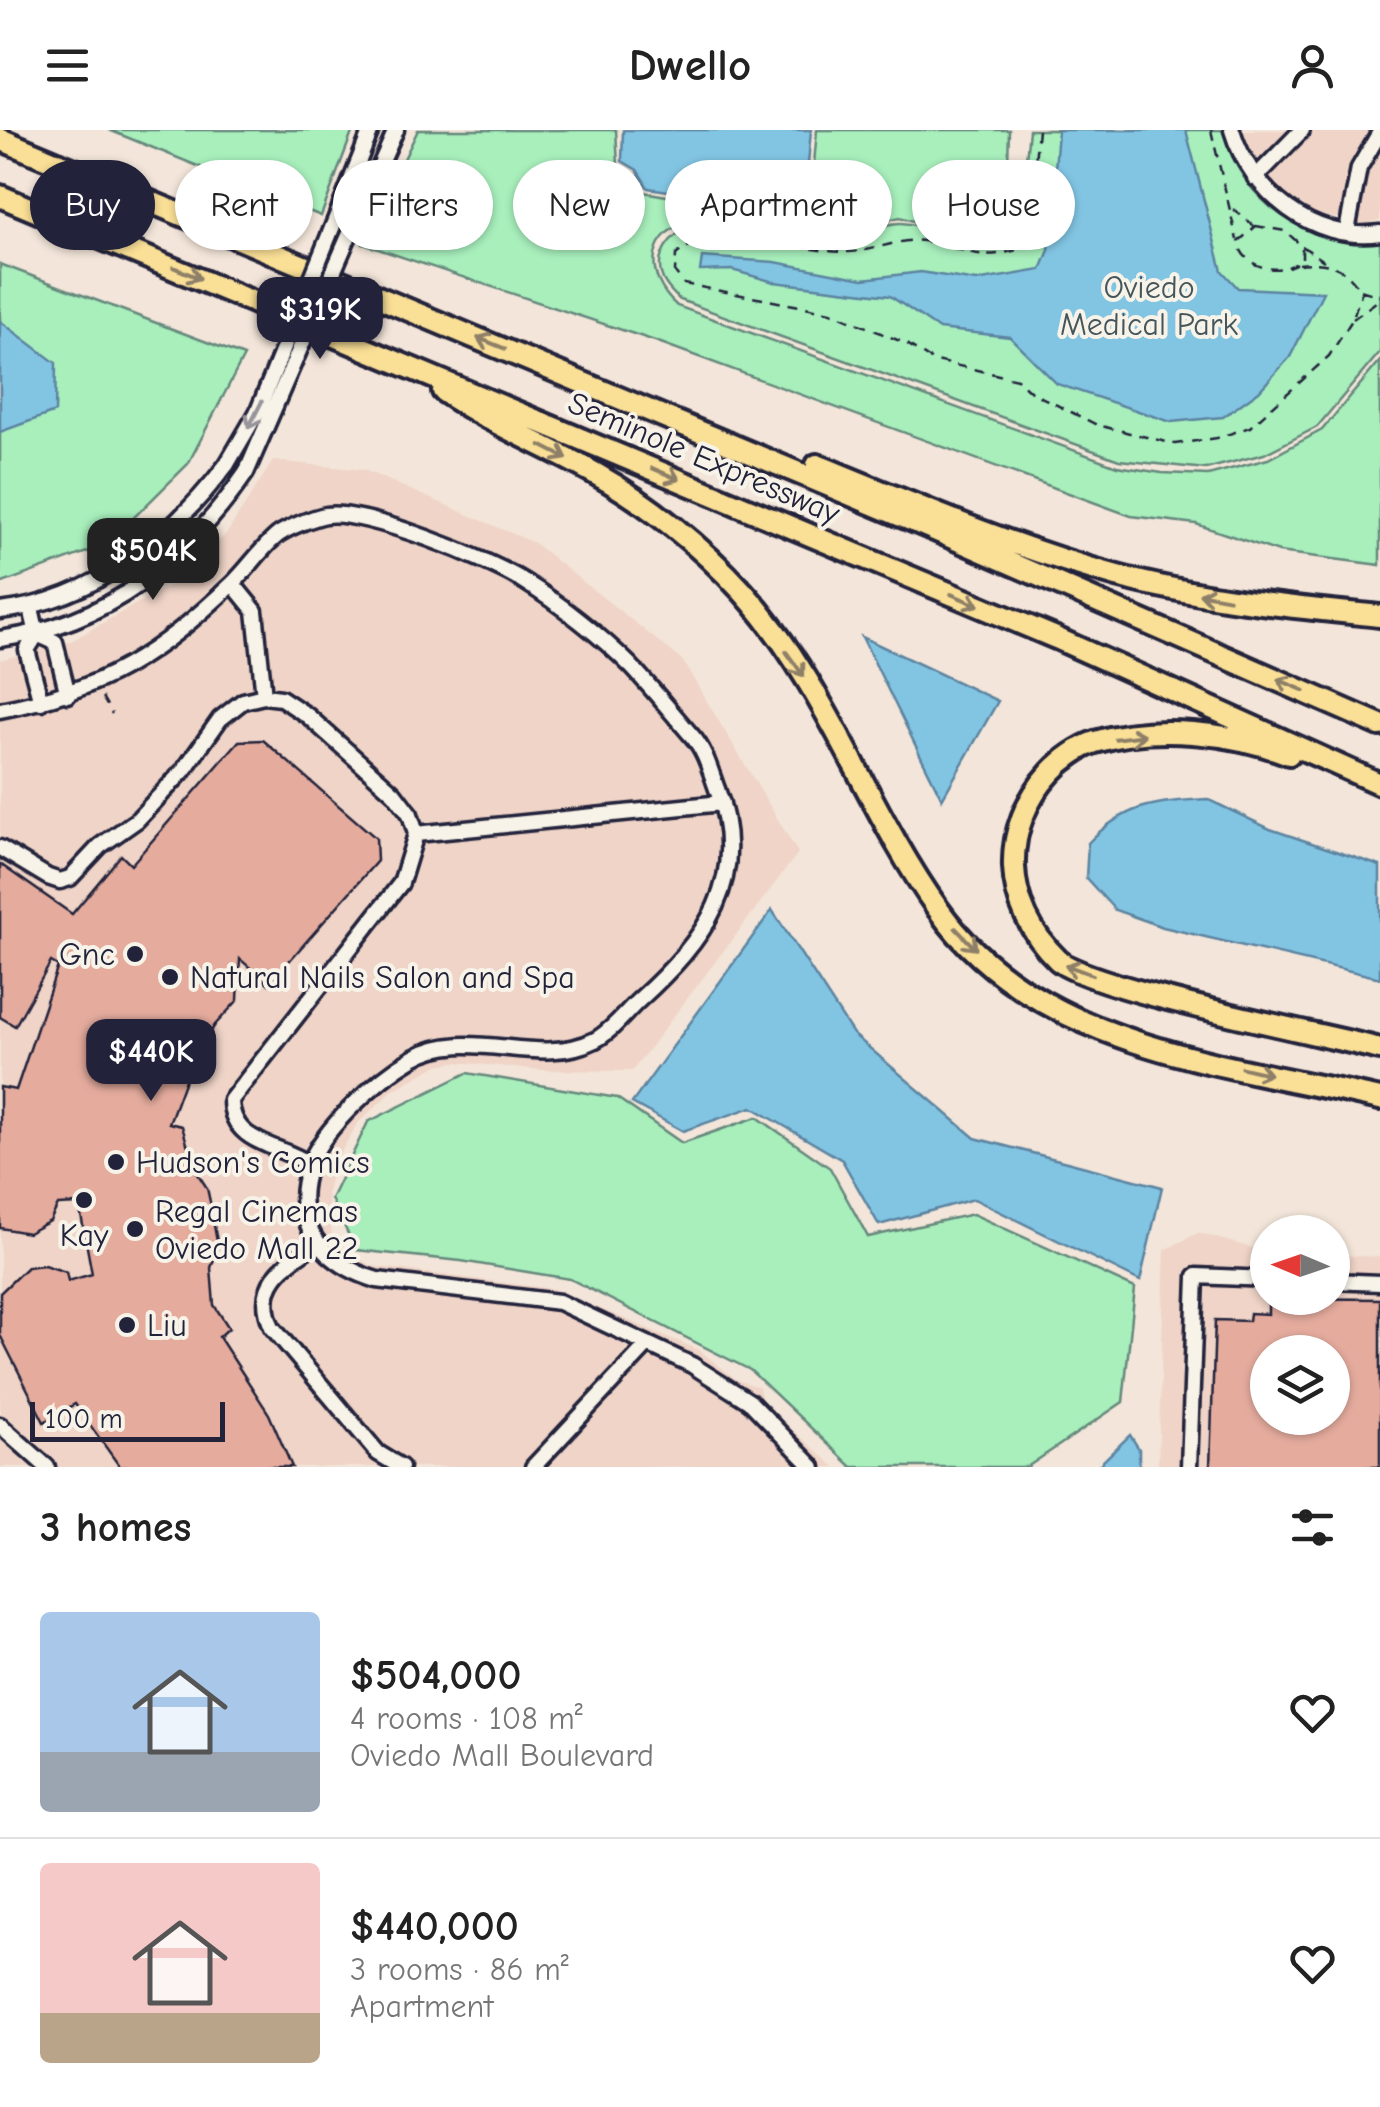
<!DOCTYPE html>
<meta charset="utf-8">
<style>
body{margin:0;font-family:"Comic Neue",sans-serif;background:#f6f6f6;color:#222;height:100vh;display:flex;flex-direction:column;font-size:38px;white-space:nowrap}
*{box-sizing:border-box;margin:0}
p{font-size:32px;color:#767676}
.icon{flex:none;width:55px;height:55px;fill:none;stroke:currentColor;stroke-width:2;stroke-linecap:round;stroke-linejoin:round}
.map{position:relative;height:1337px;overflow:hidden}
.panel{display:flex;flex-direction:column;background:#fff;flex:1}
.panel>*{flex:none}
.hud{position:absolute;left:30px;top:30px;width:1320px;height:90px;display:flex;gap:20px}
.needle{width:65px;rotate:272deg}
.fabs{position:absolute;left:1250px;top:1085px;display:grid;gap:20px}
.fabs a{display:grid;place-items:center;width:100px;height:100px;border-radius:50%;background:#fff;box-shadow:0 2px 8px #0004;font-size:50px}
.scale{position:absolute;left:30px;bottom:25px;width:195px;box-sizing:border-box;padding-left:10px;border:5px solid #22223b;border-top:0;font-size:28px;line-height:35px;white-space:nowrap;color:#22223b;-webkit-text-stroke:8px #f7f3e8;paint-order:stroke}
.price{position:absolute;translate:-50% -85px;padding:0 22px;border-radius:20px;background:#22223b;color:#fff;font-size:32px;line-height:65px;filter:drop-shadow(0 2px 5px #0008)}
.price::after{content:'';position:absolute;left:50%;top:60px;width:30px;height:22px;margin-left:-15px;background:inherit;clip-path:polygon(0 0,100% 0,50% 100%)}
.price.active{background:#222;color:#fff}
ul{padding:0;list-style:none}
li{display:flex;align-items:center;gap:30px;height:250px;padding:0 40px}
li+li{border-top:2px solid #e0e0e0}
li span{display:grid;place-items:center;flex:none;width:280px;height:200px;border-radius:10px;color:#555}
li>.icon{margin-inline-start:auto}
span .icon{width:120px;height:120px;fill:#fffc;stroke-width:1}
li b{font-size:42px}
h2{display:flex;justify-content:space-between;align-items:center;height:120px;padding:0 40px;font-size:42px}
.pill{padding:0 35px;border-radius:45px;background:#fff;box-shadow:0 2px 8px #0004;font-size:35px;line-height:90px}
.pill.active{background:#22223b;color:#fff}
header{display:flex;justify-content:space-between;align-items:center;height:130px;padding:0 40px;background:#fff;font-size:45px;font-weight:700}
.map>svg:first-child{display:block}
.built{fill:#efd4c7;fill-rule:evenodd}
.green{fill:#a8efbc;stroke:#65887c;stroke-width:2.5}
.water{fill:#82c5e3;stroke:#5c84a0;stroke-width:2.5}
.building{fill:#e5ac9e;stroke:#22223b;stroke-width:2.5;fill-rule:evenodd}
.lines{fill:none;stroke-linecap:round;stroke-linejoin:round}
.minor-casing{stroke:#22223b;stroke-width:21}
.highway-casing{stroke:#22223b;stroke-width:28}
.path{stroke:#22223b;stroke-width:2.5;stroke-dasharray:10 8;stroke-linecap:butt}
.minor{stroke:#f7f3e8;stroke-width:14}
.highway{stroke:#fadf96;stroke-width:20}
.minor-bridge-casing{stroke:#22223b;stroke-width:21;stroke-linecap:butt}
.minor-bridge{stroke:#f7f3e8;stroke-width:14}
.oneway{stroke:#8e8068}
.oneway2{stroke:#97959a}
.poi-dot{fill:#22223b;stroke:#f7f3e8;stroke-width:4}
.labels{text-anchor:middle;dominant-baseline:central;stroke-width:8;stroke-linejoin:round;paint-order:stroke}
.park-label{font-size:32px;fill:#44555b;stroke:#f7f3e8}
.street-label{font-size:32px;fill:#22223b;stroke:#f7f3e8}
.poi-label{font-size:32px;fill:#22223b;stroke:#f7f3e8;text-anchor:start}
</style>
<header><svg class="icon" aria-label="menu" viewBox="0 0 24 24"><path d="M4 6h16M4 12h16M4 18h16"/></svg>Dwello<svg class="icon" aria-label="person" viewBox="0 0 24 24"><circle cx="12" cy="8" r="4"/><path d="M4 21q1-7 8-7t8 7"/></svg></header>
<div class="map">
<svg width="1380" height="1337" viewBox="0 0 1380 1337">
<rect width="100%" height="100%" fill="#f3e5d9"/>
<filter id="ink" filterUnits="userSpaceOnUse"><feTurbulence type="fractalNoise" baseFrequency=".01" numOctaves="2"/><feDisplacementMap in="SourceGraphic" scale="20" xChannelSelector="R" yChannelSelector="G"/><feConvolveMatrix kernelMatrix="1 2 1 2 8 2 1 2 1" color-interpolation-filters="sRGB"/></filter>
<g filter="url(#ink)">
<path class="built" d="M1242,0H1380V90L1366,94L1303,82L1272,57L1248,21Z
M273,331L364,340L534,413L682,530L798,723L632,941L544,940L455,932L438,935L393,960L357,994L333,1036L327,1062L332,1106L342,1120L372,1136L553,1159L699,1220L737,1250L759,1257L762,1273L835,1337H0V530L71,511L184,447L227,403Z
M1198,1103L1267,1122L1268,1168H1332L1333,1125L1380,1127V1337H1158L1165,1120ZM1268,1222H1332V1288H1268Z"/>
<path class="green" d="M109,0H353L321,86Z
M418,0H616L618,35L632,44L644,62L672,67L695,90C646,100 643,145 677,176L1117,336L1162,343L1208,345L1268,329L1322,300L1380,231V435L1279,422L1196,394L1131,386L658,212L363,114Z
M817,0H1009L1006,101L1002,107L975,109L900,87L847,100L804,93L810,80Z
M1029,0H1223C1243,75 1304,114 1380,111V222L1317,297L1264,324L1206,339L1119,330L680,170C666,157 655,144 662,124C686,63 801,109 848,106C866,105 884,92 901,93C940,96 958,116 1006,113L1020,90Z
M0,134L244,226L188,334L106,415L0,454Z
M467,943L617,968L682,1013L757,987L830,1038L868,1107L973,1084L1135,1158L1123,1272L1027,1337H852L750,1240L570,1149L461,1131L356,1120L331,1069L368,992Z"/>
<path class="water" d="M623,0H811L804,79L794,97L706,93L675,62L648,58L637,40L622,31Z
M1058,0H1186L1222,141L1238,158L1323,162L1290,227L1259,261L1223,287L1171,292L1057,254L1010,207L939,199L890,166L774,152L732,140L700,141L702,127L775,132L863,149L921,142L976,151L1041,140L1049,120Z
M0,191L56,233L55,282L0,302Z
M862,507L998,571L942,669Z
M1207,669L1270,699L1380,736V848L1163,797L1115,780L1086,748L1088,713C1125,674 1156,672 1207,669Z
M772,780L853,904L975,1008L1162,1057L1140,1151L974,1069L879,1095L842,1030L752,977L683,1001L632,973Z
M1130,1305L1139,1319V1337H1097Z"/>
<path class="building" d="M263,610L376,708L377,731L269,854L240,829L238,870L215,895L192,931L169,993L182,996L194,1038L207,1058L212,1081L206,1087L213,1090L218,1117L211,1138L214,1175L229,1198L219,1207L269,1284L292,1337H120L75,1274L44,1292L0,1205V1163L27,1137L44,1135L66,1142L68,1151L92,1144L79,1074L58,1075L50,1091L28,1103L0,1098V957L16,960L58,836L51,832L15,896L0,887V734L72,784L121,725L131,735L239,611Z
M1268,1168L1380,1169V1337H1210L1215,1190L1249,1191L1250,1183L1268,1184ZM1268,1222H1332V1288H1268Z"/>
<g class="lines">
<g class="minor-casing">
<path id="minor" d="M1232,0C1250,61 1313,113 1380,103
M1255,48L1302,0
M332,98L371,0
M351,101L396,0
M1347,101L1359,38L1380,2
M233,454L255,481L264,566
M31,478L37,504L27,520L41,572
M0,481C95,470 171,408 227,334
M37,504L55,512L68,565
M0,509C108,494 185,431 246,343
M0,580C104,560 156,526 233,453C248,439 262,417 279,404C290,397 314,387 326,385C364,379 491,430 525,452C560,474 601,506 631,536C652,558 672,583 692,606C705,620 710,640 717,659C751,750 704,811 639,870C626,882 611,902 595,910C538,939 469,895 413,928C379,948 322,998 309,1036C289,1095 324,1134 377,1150L559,1172L692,1235L750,1272L813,1337
M416,704L722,673
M0,718L48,747L60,751L70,748L100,716L137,690L184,640L220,589L243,571L264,566L281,568L308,586L394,663L410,684L416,704L401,753L231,970C231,1014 279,1014 309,1034
M316,1114C283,1135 253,1155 272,1197L378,1323L401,1337
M1332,1151L1380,1153
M0,1295L47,1337
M533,1337L648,1214
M1189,1337L1196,1146L1268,1149"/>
</g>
<g class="highway-casing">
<path id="highway" d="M0,9L930,398L1380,595
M0,66L1056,508L1380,654
M443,261C491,294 545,315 596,344C649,374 702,417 743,462C827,555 866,678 938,779C1035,917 1228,934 1380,969
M817,335C915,375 1014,418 1117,446C1203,469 1292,477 1380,486
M1289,624C1232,602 1154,594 1095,612C1080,617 1062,630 1051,642C999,698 1002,776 1058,830C1088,858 1326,905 1380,919"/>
</g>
<path class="path" d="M1038,0L1028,106L1020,119C973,133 966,117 923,111C898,108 873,122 847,122C801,123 713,90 676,125L675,142L684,154L831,182L907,214L932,230L1017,249L1031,262L1097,295L1175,314L1217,308L1250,297L1329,226L1352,190L1362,161
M1211,0L1237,110
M1233,79L1254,96
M1256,96L1285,101L1302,116V130C1281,146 1244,140 1238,112Z
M1302,116L1324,131
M1299,134C1328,131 1345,136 1360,160L1380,166
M1353,189L1380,169
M102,567L112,584"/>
<use href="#minor" class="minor"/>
<use href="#highway" class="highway"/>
<g class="minor-bridge-casing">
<path id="minor-bridge" d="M227,334L258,281L332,98
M246,343L351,101"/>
</g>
<use href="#minor-bridge" class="minor-bridge"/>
</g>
<defs><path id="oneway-shaft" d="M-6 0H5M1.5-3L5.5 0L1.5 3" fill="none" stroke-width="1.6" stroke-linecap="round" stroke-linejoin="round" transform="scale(2.5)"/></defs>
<g class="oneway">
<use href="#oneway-shaft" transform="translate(187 143) rotate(23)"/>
<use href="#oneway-shaft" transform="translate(491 213) rotate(-158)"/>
<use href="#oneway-shaft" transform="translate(554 322) rotate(27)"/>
<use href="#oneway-shaft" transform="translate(666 344) rotate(23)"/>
<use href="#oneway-shaft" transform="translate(1214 466) rotate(-170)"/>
<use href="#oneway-shaft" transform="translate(965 470) rotate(23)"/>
<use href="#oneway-shaft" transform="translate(795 534) rotate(54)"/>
<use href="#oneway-shaft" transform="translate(1291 555) rotate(-157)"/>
<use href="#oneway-shaft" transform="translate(1130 607) rotate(-7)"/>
<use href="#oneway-shaft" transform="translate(966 809) rotate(46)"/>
<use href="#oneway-shaft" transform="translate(1079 840) rotate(-160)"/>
<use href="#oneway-shaft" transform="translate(1256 941) rotate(13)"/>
</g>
<use class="oneway2" href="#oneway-shaft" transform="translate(255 285) rotate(117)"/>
</g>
<g class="poi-dot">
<circle cx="135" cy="824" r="10"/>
<circle cx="170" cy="847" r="10"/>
<circle cx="116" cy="1032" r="10"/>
<circle cx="84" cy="1070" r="10"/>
<circle cx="135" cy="1099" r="10"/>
<circle cx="127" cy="1195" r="10"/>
</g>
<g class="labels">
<g class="park-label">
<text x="1149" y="157">Oviedo<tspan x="1149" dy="37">Medical Park</tspan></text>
</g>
<g class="street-label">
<text transform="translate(704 328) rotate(23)">Seminole Expressway</text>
</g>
<g class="poi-label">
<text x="115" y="824" text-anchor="end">Gnc</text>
<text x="190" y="847">Natural Nails Salon and Spa</text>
<text x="136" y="1032">Hudson's Comics</text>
<text x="155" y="1081">Regal Cinemas<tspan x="155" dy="37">Oviedo Mall 22</tspan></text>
<text x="84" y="1105" text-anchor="middle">Kay</text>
<text x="147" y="1195">Liu</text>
</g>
</g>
</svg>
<div class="fabs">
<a><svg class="needle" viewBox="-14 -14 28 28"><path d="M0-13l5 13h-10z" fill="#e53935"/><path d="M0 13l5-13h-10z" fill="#767676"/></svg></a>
<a><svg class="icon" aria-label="layers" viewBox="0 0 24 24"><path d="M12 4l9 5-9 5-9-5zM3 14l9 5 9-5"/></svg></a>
</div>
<div class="scale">100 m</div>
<b class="price" style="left:320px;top:232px">$319K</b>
<b class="price active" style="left:153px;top:473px">$504K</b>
<b class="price" style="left:151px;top:974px">$440K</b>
<div class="hud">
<a class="pill active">Buy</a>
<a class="pill">Rent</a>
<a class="pill">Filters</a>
<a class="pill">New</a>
<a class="pill">Apartment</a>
<a class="pill">House</a>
</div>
</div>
<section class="panel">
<h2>3 homes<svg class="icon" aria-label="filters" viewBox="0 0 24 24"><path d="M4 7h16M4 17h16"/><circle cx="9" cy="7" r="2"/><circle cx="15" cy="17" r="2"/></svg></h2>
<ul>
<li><span style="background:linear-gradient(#a9c7e8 70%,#9aa5b1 0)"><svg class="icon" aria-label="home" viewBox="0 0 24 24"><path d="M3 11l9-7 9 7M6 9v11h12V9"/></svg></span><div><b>$504,000</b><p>4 rooms · 108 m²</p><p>Oviedo Mall Boulevard</p></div><svg class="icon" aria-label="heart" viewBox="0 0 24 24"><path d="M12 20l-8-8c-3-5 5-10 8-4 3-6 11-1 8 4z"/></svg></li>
<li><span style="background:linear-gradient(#f6c9c9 75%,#b9a48a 0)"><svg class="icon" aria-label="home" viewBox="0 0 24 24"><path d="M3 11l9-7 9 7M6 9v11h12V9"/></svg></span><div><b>$440,000</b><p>3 rooms · 86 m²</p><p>Apartment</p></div><svg class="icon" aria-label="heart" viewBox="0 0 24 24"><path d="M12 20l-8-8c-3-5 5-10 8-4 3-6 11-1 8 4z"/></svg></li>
</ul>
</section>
